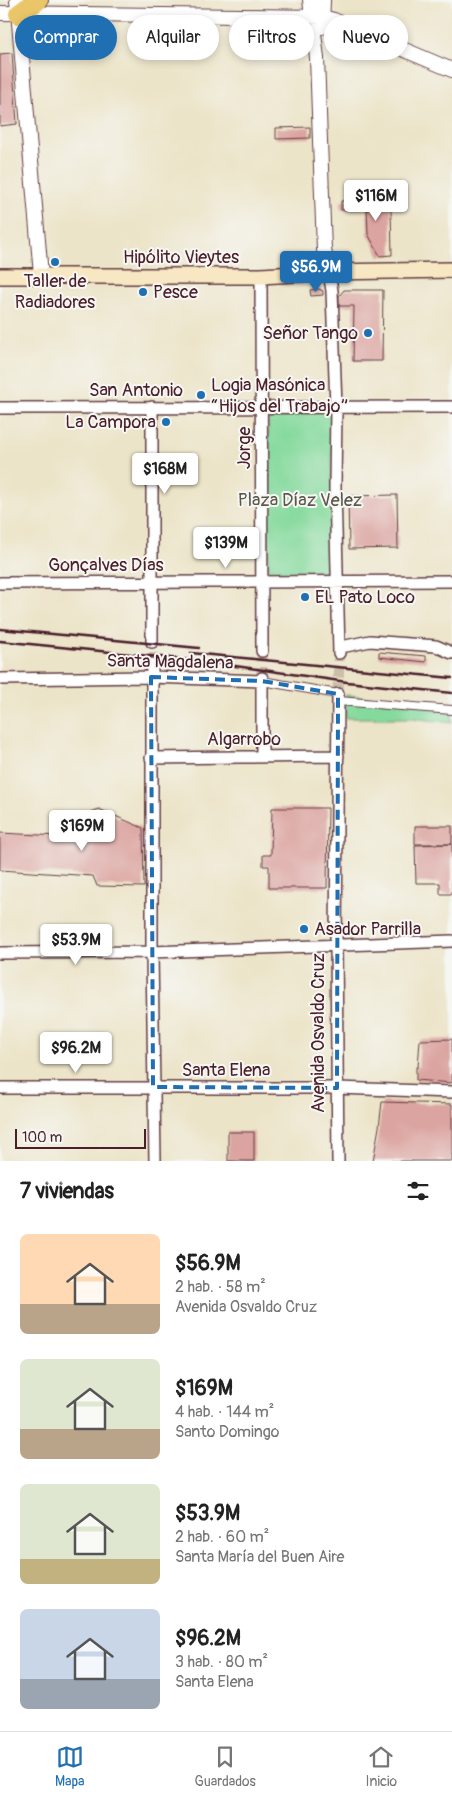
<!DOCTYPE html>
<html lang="es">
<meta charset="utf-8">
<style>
body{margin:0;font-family:Pangolin,sans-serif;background:#f6f6f6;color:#222;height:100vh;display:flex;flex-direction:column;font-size:19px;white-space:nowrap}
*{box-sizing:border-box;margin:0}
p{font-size:16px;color:#767676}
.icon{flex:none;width:28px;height:28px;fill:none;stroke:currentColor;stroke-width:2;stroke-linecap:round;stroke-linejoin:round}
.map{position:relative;height:1161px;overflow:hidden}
.drawer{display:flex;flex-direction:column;background:#fff;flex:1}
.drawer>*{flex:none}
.banner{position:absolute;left:15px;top:15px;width:422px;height:45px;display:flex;gap:10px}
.scale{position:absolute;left:15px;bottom:12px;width:131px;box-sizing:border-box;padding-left:5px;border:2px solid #4a1f2b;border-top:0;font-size:14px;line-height:18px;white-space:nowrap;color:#4a1f2b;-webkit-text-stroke:4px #f6f6f2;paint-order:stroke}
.price{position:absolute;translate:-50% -42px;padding:0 11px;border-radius:5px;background:#fff;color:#222;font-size:16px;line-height:32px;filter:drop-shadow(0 1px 2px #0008)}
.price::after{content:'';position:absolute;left:50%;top:30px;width:15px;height:11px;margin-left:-8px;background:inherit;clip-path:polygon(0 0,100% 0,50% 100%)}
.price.active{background:#1f6fb2;color:#fff}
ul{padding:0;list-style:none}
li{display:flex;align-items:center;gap:15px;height:125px;padding:0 20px}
li span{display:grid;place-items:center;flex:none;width:140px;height:100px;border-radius:8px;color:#555}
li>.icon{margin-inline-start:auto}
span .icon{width:60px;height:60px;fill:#fffc;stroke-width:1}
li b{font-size:21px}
h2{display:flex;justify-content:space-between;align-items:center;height:60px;padding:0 20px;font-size:21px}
.chip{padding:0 18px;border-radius:22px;background:#fff;box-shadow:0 2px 8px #0003;font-size:18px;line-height:45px}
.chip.active{background:#1f6fb2;color:#fff}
.dock{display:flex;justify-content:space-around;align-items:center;height:70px;border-top:1px solid #e0e0e0;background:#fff;font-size:14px;color:#767676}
.dock a{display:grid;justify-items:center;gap:2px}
.dock .active{color:#1f6fb2}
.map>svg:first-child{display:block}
.green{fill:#84d99c;stroke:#677c64}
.building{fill:#dba4a0}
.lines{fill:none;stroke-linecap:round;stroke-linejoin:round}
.minor-tunnel{stroke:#ccbda9;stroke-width:11;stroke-dasharray:11 5.5;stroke-linecap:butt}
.pedestrian-casing{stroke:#623d43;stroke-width:10}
.minor-casing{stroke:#623d43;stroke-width:14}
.tertiary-casing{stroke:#623d43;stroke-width:16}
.secondary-casing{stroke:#623d43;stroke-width:18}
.motorway-casing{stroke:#623d43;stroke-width:22}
.pedestrian{stroke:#fff;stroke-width:8}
.minor{stroke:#fff;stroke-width:11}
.tertiary{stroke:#fff;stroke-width:14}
.secondary{stroke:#f7e8c3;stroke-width:15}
.motorway{stroke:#ebc669;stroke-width:20}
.rail{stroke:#4a1f2b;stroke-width:2.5}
.marked{fill:none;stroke:#1f6fb2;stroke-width:4;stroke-dasharray:10 6;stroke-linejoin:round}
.poi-dot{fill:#1f6fb2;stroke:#f6f6f2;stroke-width:2}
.labels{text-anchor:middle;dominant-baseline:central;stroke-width:4;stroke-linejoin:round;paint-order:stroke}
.street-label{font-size:18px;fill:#4a1f2b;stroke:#f6f6f2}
.poi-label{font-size:18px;fill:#4a1f2b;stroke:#f6f6f2;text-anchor:start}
.park-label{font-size:18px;fill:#5b574d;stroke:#f6f6f2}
</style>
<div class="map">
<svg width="452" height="1161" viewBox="0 0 452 1161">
<rect width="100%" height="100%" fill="#f6f6f2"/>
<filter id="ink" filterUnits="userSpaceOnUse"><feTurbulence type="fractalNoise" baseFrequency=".02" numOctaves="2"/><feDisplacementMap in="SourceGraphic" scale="10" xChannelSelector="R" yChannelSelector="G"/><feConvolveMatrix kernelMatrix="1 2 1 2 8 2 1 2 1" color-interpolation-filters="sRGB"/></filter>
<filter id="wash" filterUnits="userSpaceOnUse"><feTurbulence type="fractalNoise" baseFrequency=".0096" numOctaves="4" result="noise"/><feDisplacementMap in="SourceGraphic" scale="20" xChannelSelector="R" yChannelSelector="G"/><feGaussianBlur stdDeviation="1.12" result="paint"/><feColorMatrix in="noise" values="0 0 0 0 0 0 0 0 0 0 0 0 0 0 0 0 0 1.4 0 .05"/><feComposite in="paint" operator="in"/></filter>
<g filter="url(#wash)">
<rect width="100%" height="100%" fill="#ece4c8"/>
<path class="green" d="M268,408H332V579H268Z
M346,695L452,708V723L412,718H346Z"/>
<g id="blocks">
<path class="building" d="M12,53L17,124L0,126V54Z
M310,127V138L276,139V128Z
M385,199L391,209L392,255L380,256L368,234L367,209L341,210V201Z
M319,289L323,291V295L311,296L310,290Z
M344,290H383L382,361H353L354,306H339V296Z
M397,495L398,548L349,549L348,496Z
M379,652L426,656V662L379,657Z
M272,808H328L327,888H269V866H263V855H271Z
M99,809L143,828L144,887L97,886L93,876L0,870V833L79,837L81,816Z
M415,826H452V844H415Z
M452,844V894H440V883H416L415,845Z
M452,1039V1083L416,1080V1067H418L420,1040Z
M382,1102L452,1104V1161H373L379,1127Z
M228,1132H254V1161H228Z"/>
</g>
</g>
<g filter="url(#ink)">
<use href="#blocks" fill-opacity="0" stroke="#623d43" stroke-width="1"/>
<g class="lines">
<path class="minor-tunnel" d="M152,664V642
M262,678V651
M338,694L339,653"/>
<g class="pedestrian-casing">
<path id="pedestrian" d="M262,681L338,694
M338,701L452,710"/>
</g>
<g class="minor-casing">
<path id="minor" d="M329,272L332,291L336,407L335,487L339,653
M261,276L262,651
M0,408L452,407
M0,583L452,581
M152,642V407
M339,646H346L370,641L436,646L452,653
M152,664V952L155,1161
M262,678V757
M0,679L151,677L262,681
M151,758L338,756
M0,953L152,952L452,941
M0,1088H337L452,1092
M338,1161L336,946L338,694"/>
</g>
<g class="tertiary-casing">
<path id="tertiary" d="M17,0L41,275
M310,0L317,58L324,250L329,272
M0,13L322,17L334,20L452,70
M322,27L323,0"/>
</g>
<g class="secondary-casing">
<path id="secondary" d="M0,276H261L329,272L452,270"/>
</g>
<g class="motorway-casing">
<path id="motorway" d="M19,14L38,0"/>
</g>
<use href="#pedestrian" class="pedestrian"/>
<use href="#minor" class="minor"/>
<use href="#tertiary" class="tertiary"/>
<use href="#secondary" class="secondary"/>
<use href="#motorway" class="motorway"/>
<path class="rail" d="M0,629L199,648
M0,641L200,661L347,682L452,693
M191,653L452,678"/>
</g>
</g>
<path class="marked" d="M151,677L262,681L338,694L337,1088L153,1087Z"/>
<g class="poi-dot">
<circle cx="55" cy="262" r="5"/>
<circle cx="143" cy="292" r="5"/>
<circle cx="368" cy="333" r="5"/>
<circle cx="201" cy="395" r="5"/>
<circle cx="166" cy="422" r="5"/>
<circle cx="305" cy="597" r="5"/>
<circle cx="304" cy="929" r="5"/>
</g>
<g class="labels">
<g class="street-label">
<text x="181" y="257">Hipólito Vieytes</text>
<text x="136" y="390">San Antonio</text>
<text transform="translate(244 448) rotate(-90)">Jorge</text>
<text x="106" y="565">Gonçalves Días</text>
<text transform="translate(170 662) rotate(1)">Santa Magdalena</text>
<text x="244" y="739">Algarrobo</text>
<text transform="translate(318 1033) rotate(-90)">Avenida Osvaldo Cruz</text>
<text x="226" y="1070">Santa Elena</text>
</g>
<g class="poi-label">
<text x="55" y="281" text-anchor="middle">Taller de<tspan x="55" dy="21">Radiadores</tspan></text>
<text x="153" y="292">Pesce</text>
<text x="358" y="333" text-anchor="end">Señor Tango</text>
<text x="211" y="385">Logia Masónica<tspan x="211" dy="21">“Hijos del Trabajo”</tspan></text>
<text x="156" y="422" text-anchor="end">La Campora</text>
<text x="315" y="597">EL Pato Loco</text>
<text x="314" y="929">Asador Parrilla</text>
</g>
<g class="park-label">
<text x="300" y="500">Plaza Díaz Velez</text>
</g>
</g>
</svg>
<div class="scale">100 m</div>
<b class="price" style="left:376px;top:222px">$116M</b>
<b class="price active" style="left:316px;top:293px">$56.9M</b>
<b class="price" style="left:165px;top:495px">$168M</b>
<b class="price" style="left:226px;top:569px">$139M</b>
<b class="price" style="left:82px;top:852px">$169M</b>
<b class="price" style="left:76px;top:966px">$53.9M</b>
<b class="price" style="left:76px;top:1074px">$96.2M</b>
<div class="banner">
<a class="chip active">Comprar</a>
<a class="chip">Alquilar</a>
<a class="chip">Filtros</a>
<a class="chip">Nuevo</a>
</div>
</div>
<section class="drawer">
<h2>7 viviendas<svg class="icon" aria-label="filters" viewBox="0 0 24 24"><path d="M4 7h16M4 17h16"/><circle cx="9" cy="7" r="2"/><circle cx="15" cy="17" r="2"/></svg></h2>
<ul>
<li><span style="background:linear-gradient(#ffd9b3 70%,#b9a48a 0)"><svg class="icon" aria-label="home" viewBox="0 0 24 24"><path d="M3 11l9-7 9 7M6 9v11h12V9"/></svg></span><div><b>$56.9M</b><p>2 hab. · 58 m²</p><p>Avenida Osvaldo Cruz</p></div></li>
<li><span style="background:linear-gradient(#dfe7d0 70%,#b9a48a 0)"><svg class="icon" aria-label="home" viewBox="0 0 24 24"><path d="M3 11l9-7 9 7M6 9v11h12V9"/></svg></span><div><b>$169M</b><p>4 hab. · 144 m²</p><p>Santo Domingo</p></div></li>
<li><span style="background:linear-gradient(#dfe7d0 75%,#c2b280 0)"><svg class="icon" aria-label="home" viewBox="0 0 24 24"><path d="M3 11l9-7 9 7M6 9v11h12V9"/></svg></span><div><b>$53.9M</b><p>2 hab. · 60 m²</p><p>Santa María del Buen Aire</p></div></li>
<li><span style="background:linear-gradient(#c9d6e8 70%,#9aa5b1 0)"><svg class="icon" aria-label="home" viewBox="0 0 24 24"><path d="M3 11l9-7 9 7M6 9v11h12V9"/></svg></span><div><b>$96.2M</b><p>3 hab. · 80 m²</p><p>Santa Elena</p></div></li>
</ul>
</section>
<nav class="dock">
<a class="active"><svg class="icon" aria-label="map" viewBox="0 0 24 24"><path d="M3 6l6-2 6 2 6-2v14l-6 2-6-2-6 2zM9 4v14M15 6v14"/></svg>Mapa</a>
<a><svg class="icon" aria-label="saved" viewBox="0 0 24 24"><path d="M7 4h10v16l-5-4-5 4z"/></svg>Guardados</a>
<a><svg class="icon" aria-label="home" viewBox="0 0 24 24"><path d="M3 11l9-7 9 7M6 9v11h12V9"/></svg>Inicio</a>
</nav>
